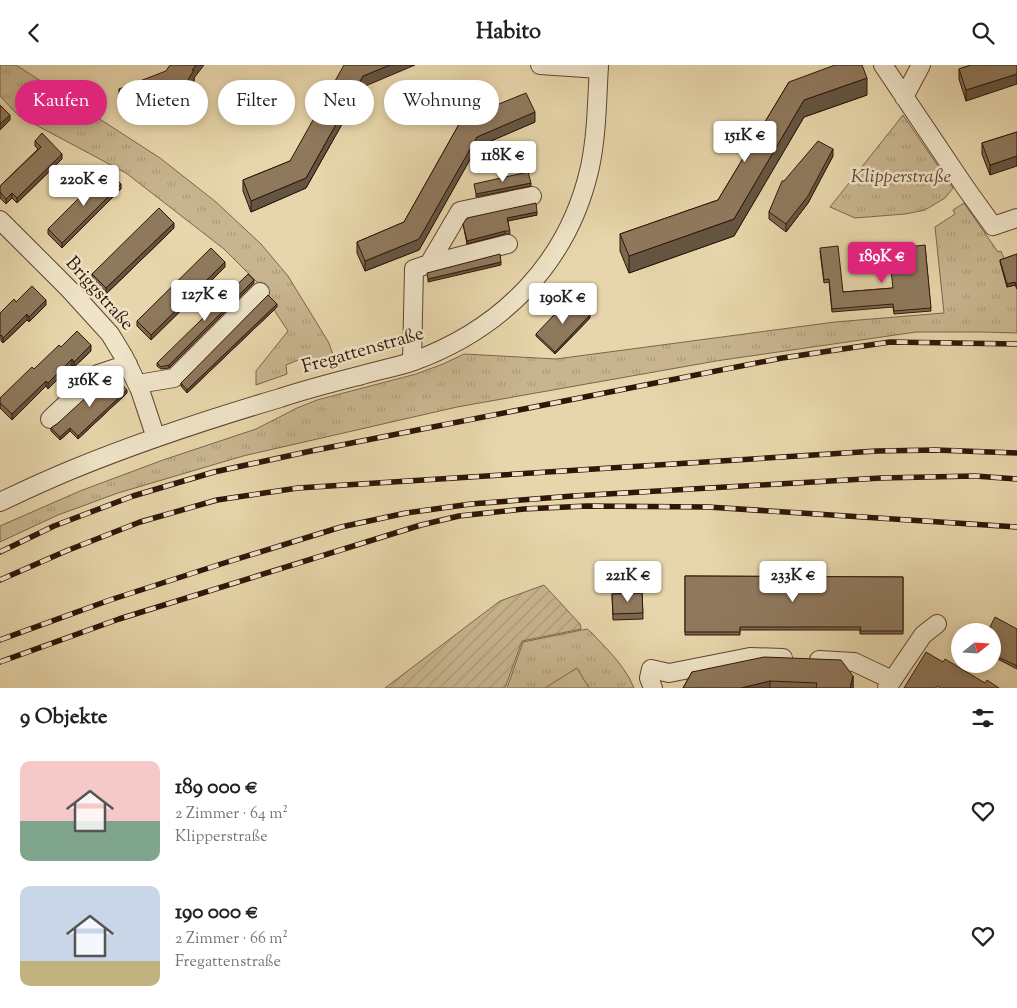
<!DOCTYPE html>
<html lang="de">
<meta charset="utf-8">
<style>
body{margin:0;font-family:"Sorts Mill Goudy",serif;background:#f2f2f2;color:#222;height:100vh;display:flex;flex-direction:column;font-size:19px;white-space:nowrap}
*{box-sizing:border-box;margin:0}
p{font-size:16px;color:#767676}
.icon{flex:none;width:28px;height:28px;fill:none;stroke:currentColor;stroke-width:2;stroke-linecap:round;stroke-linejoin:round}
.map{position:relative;height:623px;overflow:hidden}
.panel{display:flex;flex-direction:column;background:#fff;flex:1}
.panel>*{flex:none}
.hud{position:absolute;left:15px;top:15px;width:500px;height:45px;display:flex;gap:10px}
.needle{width:32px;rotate:72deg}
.controls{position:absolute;left:951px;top:558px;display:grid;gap:10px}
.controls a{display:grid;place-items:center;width:50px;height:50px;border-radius:50%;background:#fff;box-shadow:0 2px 8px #0003;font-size:25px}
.price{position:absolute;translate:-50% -42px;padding:0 11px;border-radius:5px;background:#fff;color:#222;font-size:16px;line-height:32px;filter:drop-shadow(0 1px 2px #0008)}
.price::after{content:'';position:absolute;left:50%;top:30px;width:15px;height:11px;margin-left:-8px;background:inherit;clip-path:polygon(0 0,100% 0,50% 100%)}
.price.on{background:#db2777;color:#fff}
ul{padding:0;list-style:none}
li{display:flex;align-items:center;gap:15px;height:125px;padding:0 20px}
li span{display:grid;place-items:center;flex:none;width:140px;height:100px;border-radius:10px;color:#555}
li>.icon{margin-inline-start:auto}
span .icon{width:60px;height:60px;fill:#fffc;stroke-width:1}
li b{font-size:21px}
h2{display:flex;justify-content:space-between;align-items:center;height:60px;padding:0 20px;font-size:21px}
.tag{padding:0 18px;border-radius:22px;background:#fff;box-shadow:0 2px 8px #0003;font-size:18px;line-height:45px}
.tag.on{background:#db2777;color:#fff}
header{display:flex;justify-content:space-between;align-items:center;height:65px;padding:0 20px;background:#fff;font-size:22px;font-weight:700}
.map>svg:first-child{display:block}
.grass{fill:url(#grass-tufts);stroke:#7c654c}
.garden{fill:url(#garden-furrows);stroke:#7c654c}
.pitch{fill:#c8b58f;stroke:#7c654c}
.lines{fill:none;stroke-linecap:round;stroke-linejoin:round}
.minor-casing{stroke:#5e4532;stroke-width:20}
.minor{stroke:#efe4c8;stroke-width:18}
.rail-casing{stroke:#301509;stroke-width:5.5}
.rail{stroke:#efe4c8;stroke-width:4;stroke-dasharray:11;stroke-linecap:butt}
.wall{fill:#7b6850;stroke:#301509}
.shaded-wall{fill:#645541;stroke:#301509}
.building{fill:#8f795d;stroke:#301509}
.labels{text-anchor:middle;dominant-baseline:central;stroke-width:5;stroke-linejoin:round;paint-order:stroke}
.park-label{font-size:19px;font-style:italic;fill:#5e4531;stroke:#efe4c8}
.street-label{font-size:19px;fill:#301509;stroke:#efe4c8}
</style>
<header><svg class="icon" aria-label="back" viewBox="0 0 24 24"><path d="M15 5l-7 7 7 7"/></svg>Habito<svg class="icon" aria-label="search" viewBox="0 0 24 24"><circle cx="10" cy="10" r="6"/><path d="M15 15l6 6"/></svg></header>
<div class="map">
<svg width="1017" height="623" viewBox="0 0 1017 623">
<defs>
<pattern id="grass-tufts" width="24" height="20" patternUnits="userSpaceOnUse" patternTransform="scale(1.25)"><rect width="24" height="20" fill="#c8b58f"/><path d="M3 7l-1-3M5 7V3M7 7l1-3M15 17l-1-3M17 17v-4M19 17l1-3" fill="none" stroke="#ac9b7a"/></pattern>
<pattern id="garden-furrows" width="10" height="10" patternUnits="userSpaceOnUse" patternTransform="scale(1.25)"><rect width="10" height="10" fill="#c8b58f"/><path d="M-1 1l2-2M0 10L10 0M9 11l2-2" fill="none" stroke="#ac9b7a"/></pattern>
</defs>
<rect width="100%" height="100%" fill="#e7d6ab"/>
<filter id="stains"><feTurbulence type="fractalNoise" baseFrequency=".004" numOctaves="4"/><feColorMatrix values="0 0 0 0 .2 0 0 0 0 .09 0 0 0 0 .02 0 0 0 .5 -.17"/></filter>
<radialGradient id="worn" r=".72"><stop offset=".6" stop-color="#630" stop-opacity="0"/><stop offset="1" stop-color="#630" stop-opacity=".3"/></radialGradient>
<path class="grass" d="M0,0H16L160,93L216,137L261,179L288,211L329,278L335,296L306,304L303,293L286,300L287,309L256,320V306L288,266L276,248L261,221L224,184L126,108L19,51L0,31Z
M903,50L953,123L945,133L925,145L905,149L855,153L830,142Z
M964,138L998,187L1001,186L1005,196L1017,204V268L982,267H916L716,296L457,342L243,391L118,428L58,450L0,477V461L80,426L163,395L256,364L297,343L317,335L416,309L443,299L464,289L556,294L835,257L944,248L935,162L955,149L953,145Z
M587,564L591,567C607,584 625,601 634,623H507L523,577Z"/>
<path class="garden" d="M544,520L580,559L581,564L522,576L505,623H385L500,536Z"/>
<path class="pitch" d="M577,603L589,623H545Z"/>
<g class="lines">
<g class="minor-casing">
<path id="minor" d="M540,0L599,4
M883,0L965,122L993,161L1017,153
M904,32L921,0
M0,155L69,224L110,269L124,292L140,325L156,373
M429,199L508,179
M412,296L414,204L429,199L460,146L532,131
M138,319L174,313L260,227
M50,354L98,309L128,299
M0,437C23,426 47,415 71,405C139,377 209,354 280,333C307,324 335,317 362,310C379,305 397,302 414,296C504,263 569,196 590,102C597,69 597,34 599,0
M819,595L854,597L892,615
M653,623L649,613L651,604L669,608L750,592L783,593
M887,623L923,570L937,559"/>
</g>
<use href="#minor" class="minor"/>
<g class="rail-casing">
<path id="rail" d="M0,487L54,461L133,431L214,407L311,386L782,293L890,277L1017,279
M0,515L66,486L140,457L217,435L298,423L877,386L936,385L1017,388
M0,575L110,535L221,499L341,462L406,448L471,439L573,431L881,413L975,411L1017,414
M0,597L119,554L421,460L459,451L524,444L587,441L708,442L1017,462"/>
</g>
<use href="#rail" class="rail"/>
</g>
<path class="wall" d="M971,0L966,36L959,14V4Z
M194,13V16L183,34L126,55L119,34V24Z
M789,17L867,30L804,52L734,171L629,208L620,186V169L718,135Z
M363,22L306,123L251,147L243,126V115L290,96Z
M462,54L535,57L477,82L419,185L365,206L357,188V177L404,157Z
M1017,67L990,110L982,89V78Z
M35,76L62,94L17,138L12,133L6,139L0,133V121L38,84L35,81Z
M833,91L808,138L786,167L769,154V147L784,116Z
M121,124L62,183L48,169V164Z
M537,150L508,156L510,169H505L467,179L463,159Z
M174,163L106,229L92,214V209Z
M925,180L931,246L894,249L893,242L832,247L829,217L824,218L820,186L843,227L893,223L909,203Z
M1017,189V224L1015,220L1007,222L1000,197V195Z
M225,202L151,275L137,261V256Z
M254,218L169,303L161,304L157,301V298Z
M16,237L46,240L29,257L27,255L3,278L1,276L0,248Z
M277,242L187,328L181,321V318Z
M590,253L555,289L536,271V269Z
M61,282L91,286L74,302L72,300L48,324L46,321L12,355L0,343V333Z
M115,320L127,328L78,374L70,366L60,375L51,366V363Z
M685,511L903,512V569H860V565H740V570H685Z
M642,528L643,554L613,555L612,529Z
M1017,564V604L992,591V566Z
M692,607L853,611V623H683Z"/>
<path class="shaded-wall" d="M196,0H204L194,13V16L183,34L126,55V44L192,5Z
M390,0H415L363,22L306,123L251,147V136L306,113L363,11Z
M1017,9V19L966,36V25Z
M867,13V30L804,52L734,171L629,208V191L734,154L804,35Z
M535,47V57L477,82L419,185L365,206V196L419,174L477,72Z
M10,50V55L0,65V59Z
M833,84V91L808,138L786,167V159Z
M62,89V94L17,138V133Z
M1017,91V101L990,110V100Z
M531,118V121L476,132V129Z
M121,119V124L62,183V178Z
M12,128V133L6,139V134Z
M537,147V150L507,156V153Z
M174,158V163L106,229V223Z
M505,166V169L467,179V176Z
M225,197V202L151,275V270Z
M501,197V200L428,217V214Z
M254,215V218L169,303V300Z
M1015,217V220L1007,222V219Z
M46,235V240L29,257V252Z
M277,239V242L187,328V325Z
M27,249V255L3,278V273Z
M590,250V253L555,289V287Z
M91,280V286L74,302V297Z
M72,294V300L48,324V318Z
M46,316V321L12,355V349Z
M127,325V328L78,374V371Z
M70,363V366L60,375V372Z
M853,611V623H850Z
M770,616V623H741Z"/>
<path class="building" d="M170,0H196L192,5H194L183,23L126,44L119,24L166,6Z
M344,0H390L363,11L306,113L251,136L243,115L290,96Z
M835,0H862L867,13L804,35L734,154L629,191L620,169L718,135L789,17Z
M971,0H1017V9L966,25L959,4Z
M526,28L535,47L477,72L419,174L365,196L357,177L404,157L462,54Z
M0,40L10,50L0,59Z
M1017,67V91L990,100L982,78Z
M42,68L62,89L17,133L12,128L6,134L0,127V121L41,82L35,76Z
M818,76L833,84L808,131L786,159L769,147L782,116H784Z
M107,105L121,119L62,178L48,164Z
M528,107L531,118L476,129L474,119Z
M536,138L537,147L507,153L510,166H505L467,176L463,159L467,153Z
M159,143L174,158L106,223L92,209Z
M925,180L931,243L894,246L893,239L832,244L829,214L824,215L820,183L838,181L843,227L893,223L891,205L910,203L908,182Z
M211,183L225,197L151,270L137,256Z
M500,189L501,197L428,214L427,208Z
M1017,189V221L1015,217L1007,219L1000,195Z
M248,209L254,215L169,300L161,302L157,298Z
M32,221L46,235L29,252L27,249L3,273L1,270L0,271V248L14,234L16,237Z
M268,230L277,239L187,325L181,318Z
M571,232L590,250L555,287L536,269Z
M77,266L91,280L74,297L72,294L48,318L46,316L12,349L0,338V333L32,302L34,304L59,280L61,282Z
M109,314L115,320L119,316L127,325L78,371L70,363L60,372L51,363L57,359L104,316Z
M685,511L903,512V566H860L861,562H740V567H685Z
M642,528L643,548L613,549L612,529Z
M995,552L1017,564V601L992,589V566H988Z
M926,587L943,597L945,594L985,618L987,615L999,623H940L937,621L936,623H904Z
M764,592L841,595L853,611L850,623H816L817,618L770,616L741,623H683L692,607Z"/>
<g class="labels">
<g class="park-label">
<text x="901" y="112">Klipperstraße</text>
</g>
<g class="street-label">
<text transform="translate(99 229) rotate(48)">Briggstraße</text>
<text transform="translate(363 286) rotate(-16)">Fregattenstraße</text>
</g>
</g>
<rect width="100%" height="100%" filter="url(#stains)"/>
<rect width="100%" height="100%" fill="url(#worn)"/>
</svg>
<div class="controls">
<a><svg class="needle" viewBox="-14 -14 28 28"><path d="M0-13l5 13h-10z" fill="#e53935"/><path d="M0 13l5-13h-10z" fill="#767676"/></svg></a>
</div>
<b class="price" style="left:745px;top:98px">151K €</b>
<b class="price" style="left:503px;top:118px">118K €</b>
<b class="price" style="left:84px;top:142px">220K €</b>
<b class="price on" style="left:882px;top:219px">189K €</b>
<b class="price" style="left:205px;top:257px">127K €</b>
<b class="price" style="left:563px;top:260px">190K €</b>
<b class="price" style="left:90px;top:343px">316K €</b>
<b class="price" style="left:628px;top:538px">221K €</b>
<b class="price" style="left:793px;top:538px">233K €</b>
<div class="hud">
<a class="tag on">Kaufen</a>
<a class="tag">Mieten</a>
<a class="tag">Filter</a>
<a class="tag">Neu</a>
<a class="tag">Wohnung</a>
</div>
</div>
<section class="panel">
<h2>9 Objekte<svg class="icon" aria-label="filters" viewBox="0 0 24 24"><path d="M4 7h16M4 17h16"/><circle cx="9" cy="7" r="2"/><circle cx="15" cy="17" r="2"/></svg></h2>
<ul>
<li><span style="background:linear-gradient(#f6c9c9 60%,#7fa58c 0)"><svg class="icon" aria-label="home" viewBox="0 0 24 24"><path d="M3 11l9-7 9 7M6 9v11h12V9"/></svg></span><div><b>189 000 €</b><p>2 Zimmer · 64 m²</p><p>Klipperstraße</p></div><svg class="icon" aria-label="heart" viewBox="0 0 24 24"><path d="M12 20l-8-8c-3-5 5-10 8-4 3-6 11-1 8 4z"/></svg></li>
<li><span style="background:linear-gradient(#c9d6e8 75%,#c2b280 0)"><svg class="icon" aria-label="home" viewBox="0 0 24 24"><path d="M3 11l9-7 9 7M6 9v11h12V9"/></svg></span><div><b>190 000 €</b><p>2 Zimmer · 66 m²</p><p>Fregattenstraße</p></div><svg class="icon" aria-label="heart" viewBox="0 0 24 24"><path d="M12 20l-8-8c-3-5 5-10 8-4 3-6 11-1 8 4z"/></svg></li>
</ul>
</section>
